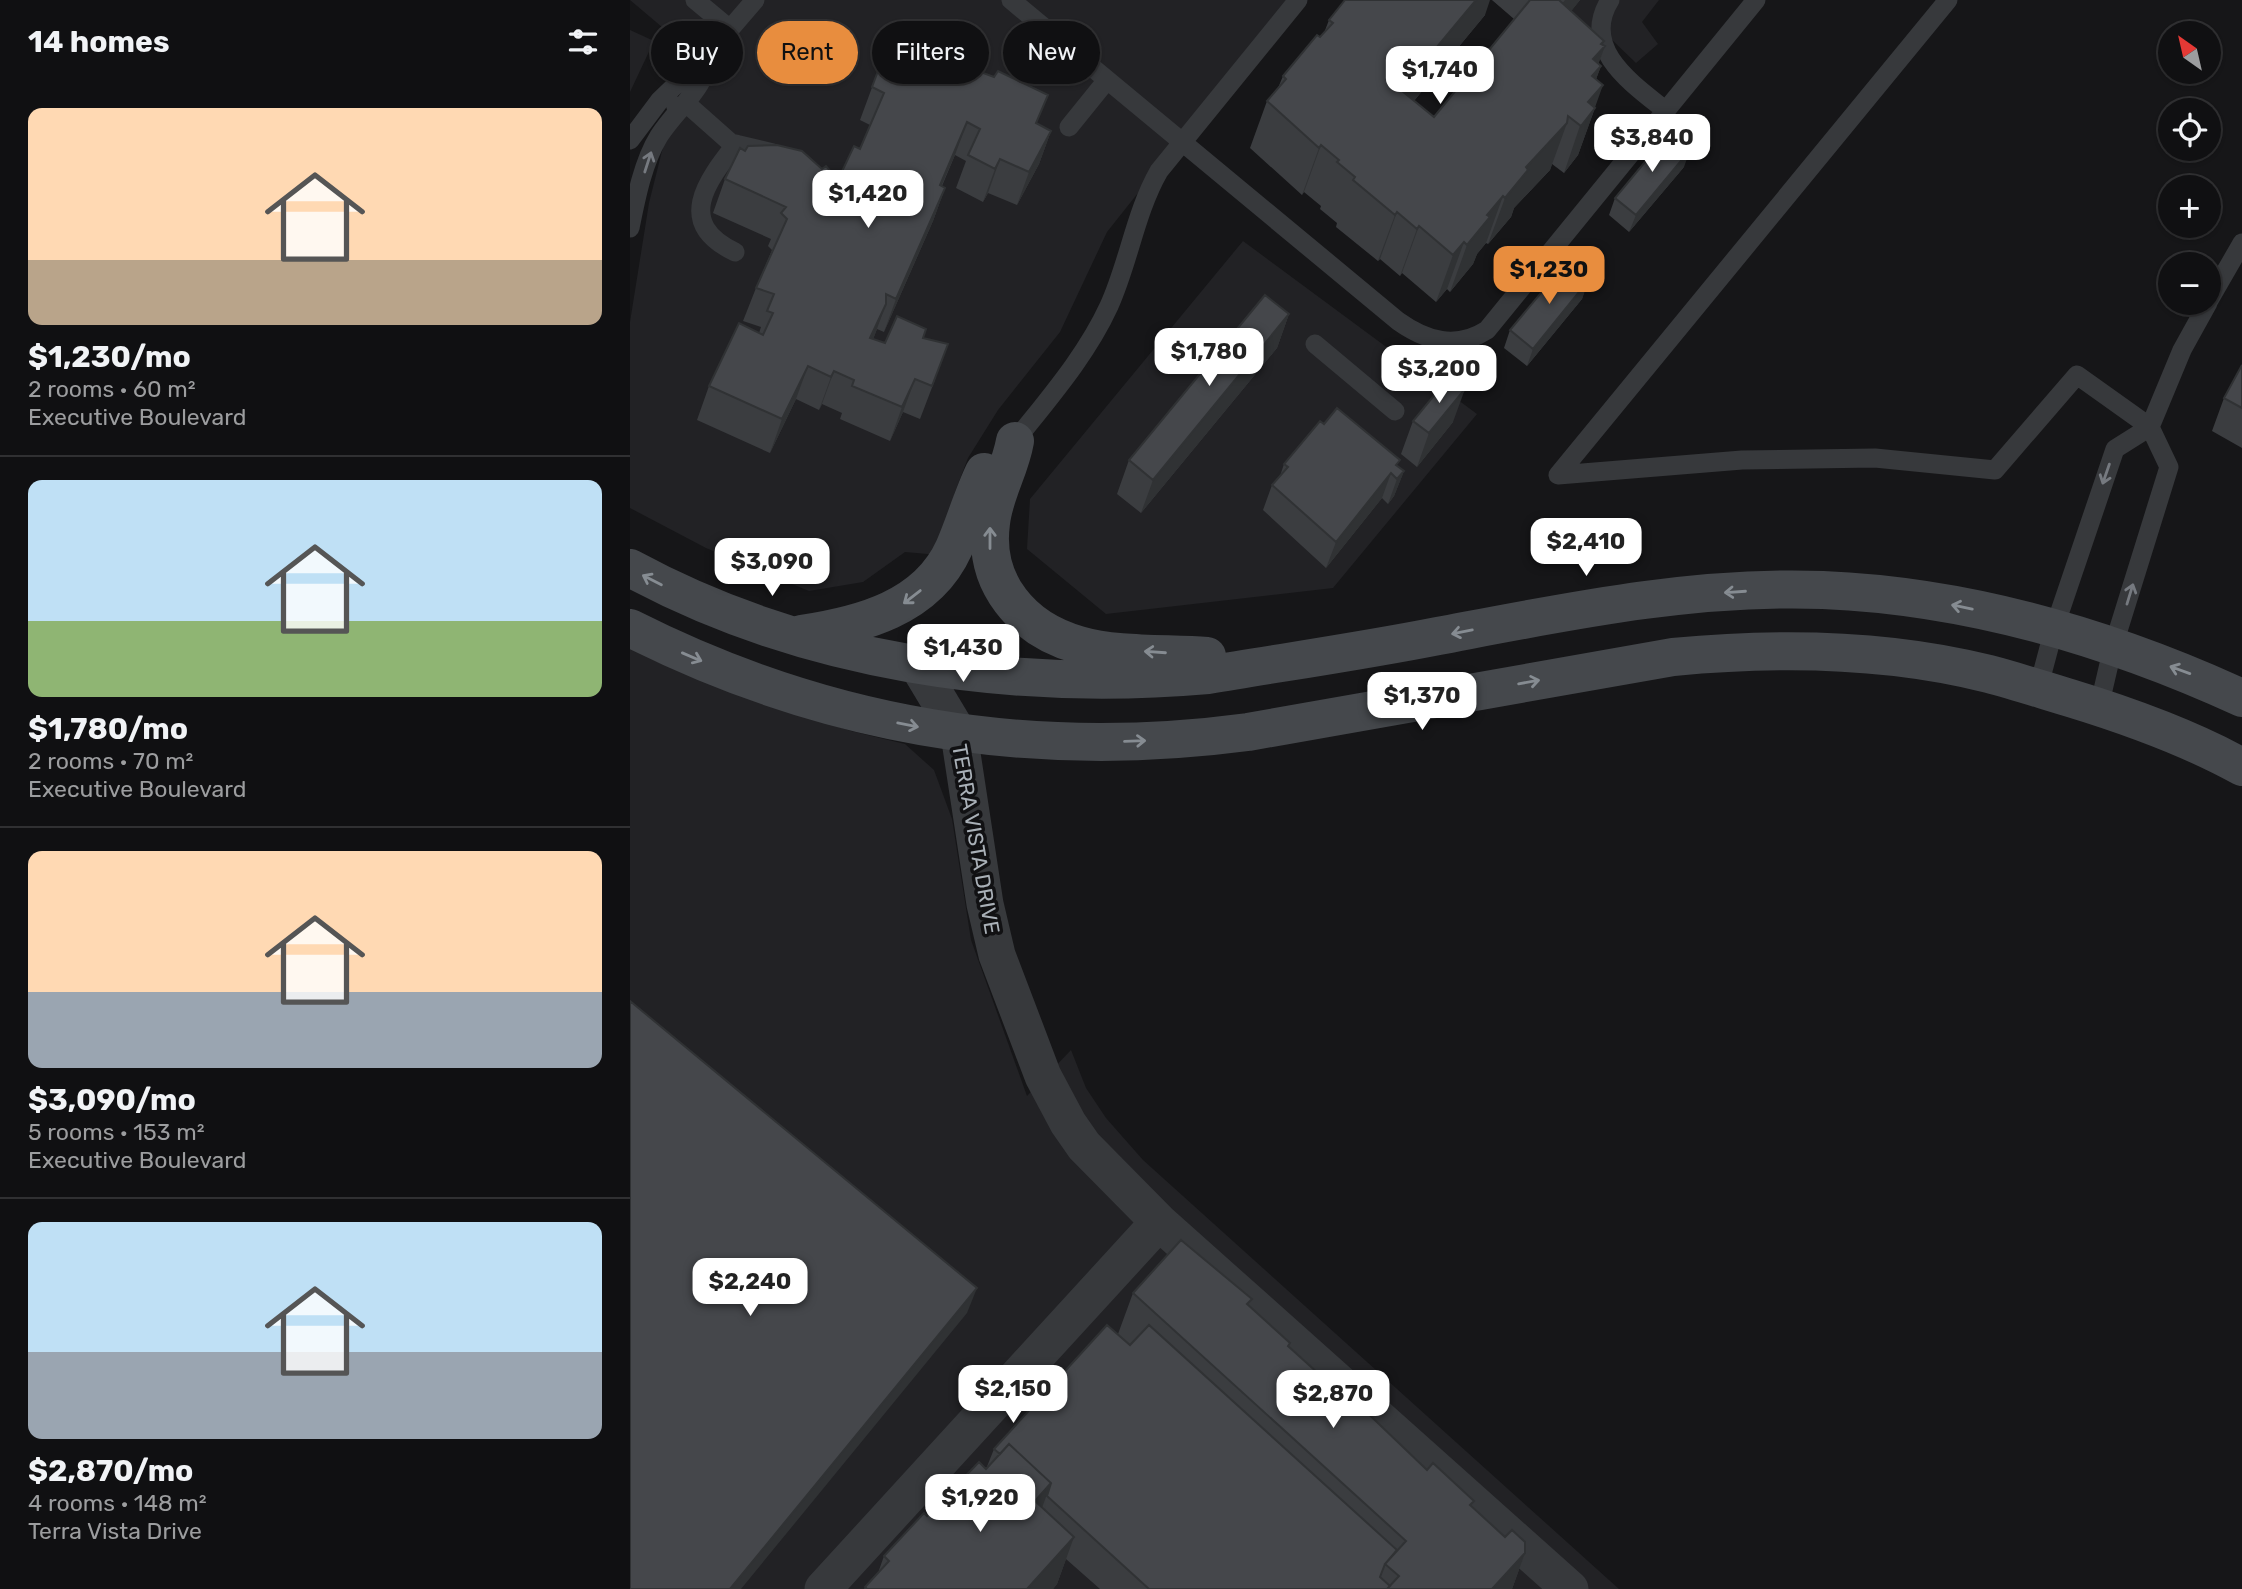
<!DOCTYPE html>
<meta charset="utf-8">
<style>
body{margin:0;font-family:Rubik,sans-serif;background:#1e1e20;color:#f1f3f6;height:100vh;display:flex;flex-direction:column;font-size:26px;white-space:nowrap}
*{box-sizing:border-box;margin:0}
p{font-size:23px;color:#9c9d9f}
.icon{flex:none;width:38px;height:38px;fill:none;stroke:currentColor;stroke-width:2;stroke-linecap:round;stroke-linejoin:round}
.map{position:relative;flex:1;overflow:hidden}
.panel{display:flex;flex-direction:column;background:#101012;width:630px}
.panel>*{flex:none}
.hud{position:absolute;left:21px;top:21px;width:665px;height:63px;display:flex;gap:14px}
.needle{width:46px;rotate:326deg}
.buttons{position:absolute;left:1528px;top:21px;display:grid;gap:14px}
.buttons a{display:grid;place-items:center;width:63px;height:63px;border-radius:50%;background:#101012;box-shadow:0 2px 5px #0004,0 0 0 2px #303032;font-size:35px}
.price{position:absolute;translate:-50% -60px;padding:0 16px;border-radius:14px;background:#fff;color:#222;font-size:23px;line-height:46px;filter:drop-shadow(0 2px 4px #0008)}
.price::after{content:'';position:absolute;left:50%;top:42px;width:21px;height:16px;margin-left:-10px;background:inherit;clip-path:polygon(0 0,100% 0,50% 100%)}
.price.on{background:#e88d3e;color:#111}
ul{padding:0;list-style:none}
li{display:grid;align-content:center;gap:14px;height:371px;padding:0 28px}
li+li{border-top:2px solid #303032}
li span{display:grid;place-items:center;height:217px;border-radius:14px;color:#555}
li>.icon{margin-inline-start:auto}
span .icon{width:126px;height:126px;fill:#fffc;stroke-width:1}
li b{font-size:30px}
h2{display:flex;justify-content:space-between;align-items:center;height:84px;padding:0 28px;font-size:30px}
.tag{padding:0 24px;border-radius:32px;background:#101012;box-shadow:0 2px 5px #0004,0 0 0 2px #303032;font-size:24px;line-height:63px}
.tag.on{background:#e88d3e;color:#111}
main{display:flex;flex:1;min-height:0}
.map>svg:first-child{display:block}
.built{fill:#222225}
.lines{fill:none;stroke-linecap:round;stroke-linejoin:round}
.lane{stroke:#37393c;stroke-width:19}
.street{stroke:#37393c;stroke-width:37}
.secondary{stroke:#45484c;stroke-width:38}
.wall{fill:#3b3d40}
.shaded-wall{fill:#303234}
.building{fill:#45474b;stroke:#303234;stroke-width:2}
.oneway{stroke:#767a80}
.oneway2{stroke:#868c92}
.labels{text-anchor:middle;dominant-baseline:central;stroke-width:7;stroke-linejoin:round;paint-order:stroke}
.street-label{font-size:21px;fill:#a9b0b7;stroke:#111113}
</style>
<main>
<section class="panel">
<h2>14 homes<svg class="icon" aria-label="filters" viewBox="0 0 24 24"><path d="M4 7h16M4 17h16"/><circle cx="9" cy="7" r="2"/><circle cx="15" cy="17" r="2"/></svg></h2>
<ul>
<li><span style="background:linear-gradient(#ffd9b3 70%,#b9a48a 0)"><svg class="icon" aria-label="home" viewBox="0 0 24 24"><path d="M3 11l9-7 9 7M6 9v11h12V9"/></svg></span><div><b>$1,230/mo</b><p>2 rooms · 60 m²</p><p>Executive Boulevard</p></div></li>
<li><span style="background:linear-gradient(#bfe0f5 65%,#8fb573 0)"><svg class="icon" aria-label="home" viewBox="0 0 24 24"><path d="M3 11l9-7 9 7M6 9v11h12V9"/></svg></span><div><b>$1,780/mo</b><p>2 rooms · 70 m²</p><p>Executive Boulevard</p></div></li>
<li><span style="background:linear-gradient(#ffd9b3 65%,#9aa5b1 0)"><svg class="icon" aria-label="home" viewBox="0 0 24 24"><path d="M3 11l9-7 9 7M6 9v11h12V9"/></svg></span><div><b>$3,090/mo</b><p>5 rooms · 153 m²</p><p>Executive Boulevard</p></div></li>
<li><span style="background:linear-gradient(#bfe0f5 60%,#9aa5b1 0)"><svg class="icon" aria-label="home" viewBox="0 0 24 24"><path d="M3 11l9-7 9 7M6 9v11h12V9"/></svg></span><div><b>$2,870/mo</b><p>4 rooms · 148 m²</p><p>Terra Vista Drive</p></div></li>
</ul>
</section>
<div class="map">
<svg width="1612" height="1589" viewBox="0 0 1612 1589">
<rect width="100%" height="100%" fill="#161618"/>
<path class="built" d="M0,0H661L477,232L430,332L368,410L338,458L325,492L309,555L275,552L233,582L179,591L76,548L0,508V322L19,203L34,143L84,71Z
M862,0H1029L1012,22L1028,44L1006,63L979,37L948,71Z
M0,30L24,41L0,92Z
M613,241L847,414L703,588L476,614L397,549L400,499Z
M0,647L25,661L131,701L221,731L275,744L304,770L322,819L341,940L397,1096L441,1050L456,1088L476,1118L513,1160L989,1589H0Z"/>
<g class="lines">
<path class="lane" d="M65,0L100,29
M381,0L768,321C796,341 826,350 857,330L1126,0
M980,0C950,48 1001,83 1035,110
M1318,0L928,475L1112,460L1245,458L1365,470L1447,375L1520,427L1539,467L1483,647L1469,707
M46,107L57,104L101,143L143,153
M439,127L477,80
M0,140L30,100L82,50L125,0
M0,228C6,198 13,162 29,136C51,103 74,92 82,50
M105,252C45,223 76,182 106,144
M1578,302L1612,243
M685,344L765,411
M385,441C419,398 456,356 479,306C499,262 505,213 529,171L668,0
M1408,689L1424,629L1485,449L1520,427L1552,350L1578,303"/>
<path class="street" d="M287,664L329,734L355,904L367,955L413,1076L438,1123L454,1146L529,1222L940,1589
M193,1589L529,1222"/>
<path class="secondary" d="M385,441C380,470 364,494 361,523C353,583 392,629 449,645C486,656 537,653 577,656
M0,568C175,663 381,692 578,675C655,662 732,651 808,636C935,612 1063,585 1193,590C1337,596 1481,638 1612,698
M0,628C196,727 400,761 618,732L1043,657C1147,647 1256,648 1359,674C1386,681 1413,690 1440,698C1499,716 1558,737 1612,767
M171,634C231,625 297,608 324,548C335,523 342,497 354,472"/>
</g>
<path class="wall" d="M862,0H950L941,11L975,46L968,64L971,66L966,79L965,108L948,155L934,173L922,164L920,170L884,208L881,217L858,244L856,243L847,254L843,264L820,292L817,289L806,302L772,273L770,276L750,259L748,261L706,227L707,223L690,209L691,206L674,192L672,195L620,148L637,101L648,88L653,76L694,33L699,20L855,15L784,101L804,117L884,19Z
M254,55L286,69L345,70L407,124L421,131L409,164L387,205L358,193L353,202L326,188L336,161L325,155L312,186L315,188L303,221L254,332L247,329L243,339L255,343L293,338L306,377L290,419L273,412L260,441L210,419L212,413L192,404L189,410L166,399L140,453L67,420L79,386L129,333L131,327L113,321L126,288L142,250L138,246L141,239L83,213L95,179L115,151L192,169L208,180L230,149L240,125L230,120Z
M1054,167L999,232L979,215L985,198Z
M958,281L952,299L897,366L874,348L880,330Z
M659,314L647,348L511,513L487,494L499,460Z
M1612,365V448L1582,431L1594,398Z
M783,421L823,422L787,467L771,454Z
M654,464L768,466L774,471L764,496L758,504L752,498L696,568L633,510L642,485L650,476Z
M503,1293L619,1305L660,1343L659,1346L797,1470L842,1507L875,1537L895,1553L882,1589H470L436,1559L427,1584L423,1589H234L248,1573L254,1556L297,1516L356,1469L364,1449L488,1334Z"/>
<path class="shaded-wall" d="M846,0H860L855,15L754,137L771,90Z
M935,0H950L915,44L927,10Z
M974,41L970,52L975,46L965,73L971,66L954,112L945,123L955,97L963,59L971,44Z
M973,85L948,155L934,173L958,102Z
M337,122L325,155L297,218L310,185Z
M937,123L920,170L884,208L881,217L858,244L875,198L896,167Z
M421,131L409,164L387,205L399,172Z
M691,145L674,192L672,195L689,148Z
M1060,150L1054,167L999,232L1006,215Z
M370,159L358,193L353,202L365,169Z
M315,188L303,221L254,332L266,299Z
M873,196L856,243L847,254L843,264L820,292L837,245L857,215Z
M767,212L750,259L748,261L765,215Z
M789,226L772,273L770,276L787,229Z
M834,242L817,289L806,302L823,255Z
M958,281L952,299L897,366L903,349Z
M256,304L244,337L228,371L240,338Z
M659,314L647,348L511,513L523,480Z
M178,366L166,399L140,453L152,419Z
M204,371L192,404L189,410L201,377Z
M285,379L273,412L260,441L272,407Z
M835,389L823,422L787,467L799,433Z
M774,471L764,496L758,504L767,479Z
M761,473L752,498L696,568L706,542Z
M347,1288L337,1313L111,1589H100Z
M421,1483L404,1530L405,1501Z
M444,1537L427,1584L423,1589H397Z
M895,1553L882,1589H862Z"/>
<path class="building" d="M715,0H846L771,90L804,117L900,0H929L974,41L971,44L975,46L963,59L971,66L962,76L973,85L958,102L965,108L951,126L938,116L937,123L896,167L898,170L875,198L873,196L857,215L860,217L837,245L834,242L823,255L789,226L787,229L767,212L765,215L723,180L725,177L707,162L709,160L691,145L689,148L637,101L656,79L653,76L687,35L690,37L703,23L699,20Z
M297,39L347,64L345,70L364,77L368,71L418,95L406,123L421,131L399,172L370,159L365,169L338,155L350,129L337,122L310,185L315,188L266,299L256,294V304L240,338L255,343L267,316L296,329L293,338L318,344L302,386L285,379L272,407L222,386L224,380L204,371L201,377L178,366L152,419L79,386L109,323L133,335L143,313L137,311L144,294L126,288L157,219L151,213L156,207L95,179L110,148L115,151L118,146L147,145L172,151L192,169L196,166L208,180L224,146L230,149L254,93L242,87L254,55L286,69Z
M1039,133L1060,150L1006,215L985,198Z
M936,263L958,281L903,349L880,330Z
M635,295L659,314L523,480L499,460Z
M1612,365V408L1594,398Z
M820,376L835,389L799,433L783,421Z
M707,408L770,460L766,465L774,471L767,479L761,473L706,542L642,485L658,467L654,464L690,421L694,424Z
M0,1001L347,1288L100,1589H0Z
M551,1240L622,1299L617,1304L660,1343L658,1346L700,1384L703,1380L797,1470L803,1463L844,1501L840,1505L875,1537L882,1530L895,1542V1553L862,1589H757L769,1576L755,1564L776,1541L503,1293Z
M477,1325L500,1345L519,1325L767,1550L755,1564L750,1577L760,1586L757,1589H519L417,1496L421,1483L379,1444L370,1454L364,1449Z
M379,1444L421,1483L405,1501L444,1537L397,1589H237L235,1587L259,1561L254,1556L294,1513L297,1516L349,1462L356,1469Z"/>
<defs><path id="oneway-shaft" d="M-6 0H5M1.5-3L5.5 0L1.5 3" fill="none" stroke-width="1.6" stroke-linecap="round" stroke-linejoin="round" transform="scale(1.75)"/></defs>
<g class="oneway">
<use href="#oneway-shaft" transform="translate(18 162) rotate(-72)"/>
<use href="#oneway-shaft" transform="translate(1476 474) rotate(109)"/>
<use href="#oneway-shaft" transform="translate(1500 594) rotate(-73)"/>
</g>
<g class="oneway2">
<use href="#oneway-shaft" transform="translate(360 538) rotate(-90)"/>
<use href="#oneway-shaft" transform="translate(22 580) rotate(-153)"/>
<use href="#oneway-shaft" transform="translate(1105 592) rotate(176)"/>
<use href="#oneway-shaft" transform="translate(282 597) rotate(142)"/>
<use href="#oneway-shaft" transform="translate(1332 607) rotate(-168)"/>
<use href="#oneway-shaft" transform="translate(832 632) rotate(169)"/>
<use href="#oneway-shaft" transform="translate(525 652) rotate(-176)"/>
<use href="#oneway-shaft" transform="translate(62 657) rotate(23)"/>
<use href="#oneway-shaft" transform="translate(1550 670) rotate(-160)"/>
<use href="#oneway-shaft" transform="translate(899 682) rotate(-10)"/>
<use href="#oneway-shaft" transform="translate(278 725) rotate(11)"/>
<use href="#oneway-shaft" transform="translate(505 741) rotate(-2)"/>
</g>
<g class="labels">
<g class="street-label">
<text transform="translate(346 839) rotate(80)">TERRA VISTA DRIVE</text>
</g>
</g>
</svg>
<div class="buttons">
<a><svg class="needle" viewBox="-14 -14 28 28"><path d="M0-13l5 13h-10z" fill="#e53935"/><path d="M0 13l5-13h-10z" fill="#9c9d9f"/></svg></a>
<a><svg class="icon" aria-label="locate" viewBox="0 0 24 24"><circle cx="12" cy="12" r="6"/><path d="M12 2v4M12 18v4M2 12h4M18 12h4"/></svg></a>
<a>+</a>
<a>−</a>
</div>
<b class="price" style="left:810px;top:106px">$1,740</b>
<b class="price" style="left:1022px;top:174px">$3,840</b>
<b class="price" style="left:238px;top:230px">$1,420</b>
<b class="price on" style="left:919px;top:306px">$1,230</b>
<b class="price" style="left:579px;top:388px">$1,780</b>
<b class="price" style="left:809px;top:405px">$3,200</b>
<b class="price" style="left:956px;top:578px">$2,410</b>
<b class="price" style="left:142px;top:598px">$3,090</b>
<b class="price" style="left:333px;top:684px">$1,430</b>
<b class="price" style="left:792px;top:732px">$1,370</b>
<b class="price" style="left:120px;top:1318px">$2,240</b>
<b class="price" style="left:383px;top:1425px">$2,150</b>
<b class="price" style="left:703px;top:1430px">$2,870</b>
<b class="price" style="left:350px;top:1534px">$1,920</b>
<div class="hud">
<a class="tag">Buy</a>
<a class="tag on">Rent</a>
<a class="tag">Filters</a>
<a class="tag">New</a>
</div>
</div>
</main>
